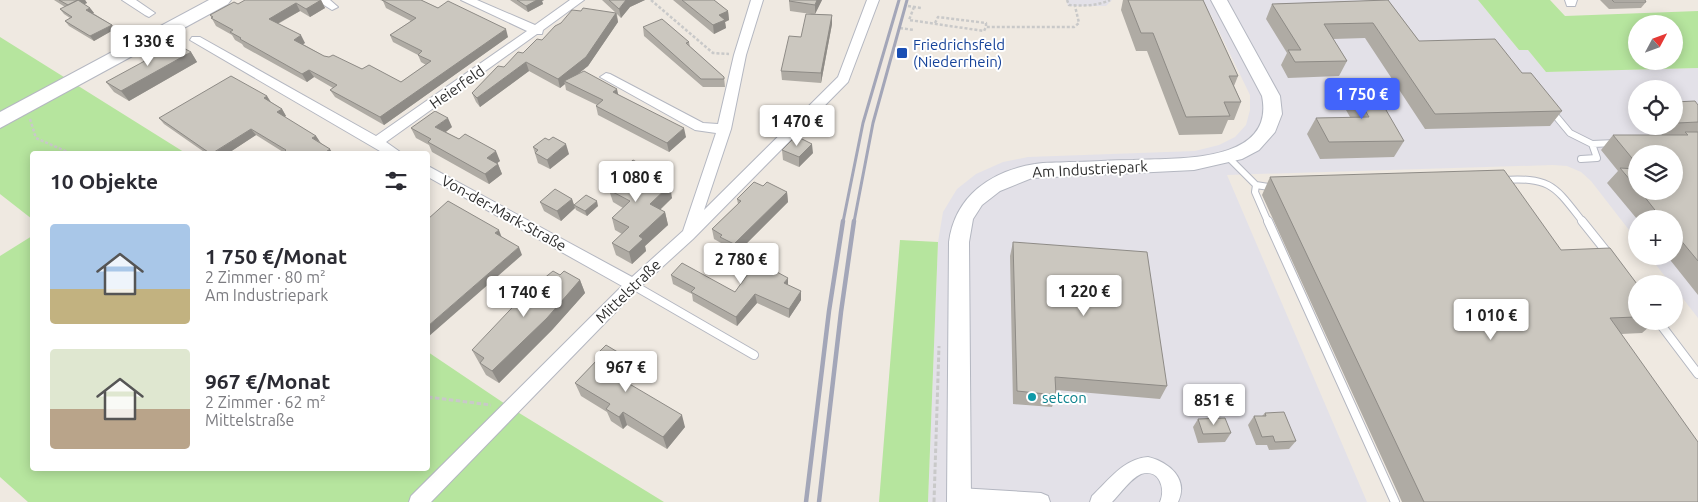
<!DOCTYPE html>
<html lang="de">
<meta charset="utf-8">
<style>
body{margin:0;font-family:Ubuntu,sans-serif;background:#f7f7f7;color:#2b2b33;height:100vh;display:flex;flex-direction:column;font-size:19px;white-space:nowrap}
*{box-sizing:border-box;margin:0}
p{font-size:16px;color:#7c7c81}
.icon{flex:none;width:28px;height:28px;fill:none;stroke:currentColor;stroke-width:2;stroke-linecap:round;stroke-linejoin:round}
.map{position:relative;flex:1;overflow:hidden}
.panel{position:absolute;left:30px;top:151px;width:400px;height:320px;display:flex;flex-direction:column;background:#fff;border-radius:5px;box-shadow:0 2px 12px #0003}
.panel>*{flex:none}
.needle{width:32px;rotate:49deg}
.tools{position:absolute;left:1628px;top:15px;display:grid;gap:10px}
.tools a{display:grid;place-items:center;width:55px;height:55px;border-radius:50%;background:#fff;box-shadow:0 2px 12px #0003;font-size:25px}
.price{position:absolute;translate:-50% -42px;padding:0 11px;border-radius:5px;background:#fff;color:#222;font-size:16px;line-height:32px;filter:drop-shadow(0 1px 2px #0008)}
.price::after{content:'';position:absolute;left:50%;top:30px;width:15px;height:11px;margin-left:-8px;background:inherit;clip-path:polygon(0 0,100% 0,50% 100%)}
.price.on{background:#4264fb;color:#fff}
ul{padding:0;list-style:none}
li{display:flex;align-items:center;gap:15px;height:125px;padding:0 20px}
li span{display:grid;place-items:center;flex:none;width:140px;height:100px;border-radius:5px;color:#555}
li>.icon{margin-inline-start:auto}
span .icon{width:60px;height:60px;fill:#fffc;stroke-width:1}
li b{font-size:21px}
h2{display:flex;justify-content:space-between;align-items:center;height:60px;padding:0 20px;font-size:21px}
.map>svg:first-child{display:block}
.industrial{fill:#e3e1e8;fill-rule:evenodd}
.green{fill:#b6e59e;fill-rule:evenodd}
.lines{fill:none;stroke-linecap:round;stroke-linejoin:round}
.service-far1-casing{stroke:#b4b7c1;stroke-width:8}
.service-casing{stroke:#b4b7c1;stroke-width:10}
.minor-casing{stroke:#b4b7c1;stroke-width:2}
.tertiary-casing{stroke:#b4b7c1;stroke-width:2}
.secondary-casing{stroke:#b4b7c1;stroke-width:2}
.path-far1{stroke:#c9c9c9;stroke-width:2.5;stroke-dasharray:3 2;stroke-linecap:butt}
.path{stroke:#c9c9c9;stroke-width:3;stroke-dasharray:4.5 2.5;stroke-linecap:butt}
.service-far1{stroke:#fff;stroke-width:6}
.service{stroke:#fff;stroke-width:8}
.minor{fill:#fff;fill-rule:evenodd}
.tertiary{fill:#fff;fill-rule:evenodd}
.secondary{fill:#fff;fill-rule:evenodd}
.rail-far1{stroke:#a3a6b8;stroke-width:3}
.rail{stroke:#a3a6b8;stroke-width:4.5}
.wall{fill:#afaba4;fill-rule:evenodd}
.shaded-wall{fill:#8e8b86}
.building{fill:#cbc7bf;stroke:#8e8b86}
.transit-dot{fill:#1a4fb4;stroke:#fff;stroke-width:2}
.culture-dot{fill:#0f9aa8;stroke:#fff;stroke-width:2}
.labels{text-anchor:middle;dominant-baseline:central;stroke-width:4;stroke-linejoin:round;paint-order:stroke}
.transit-label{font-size:15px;fill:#164399;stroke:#fff;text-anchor:start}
.street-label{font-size:15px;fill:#2e2e2e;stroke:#fff}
.culture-label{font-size:15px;fill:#0d838f;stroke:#fff;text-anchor:start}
</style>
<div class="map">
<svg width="1698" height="502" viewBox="0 0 1698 502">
<rect width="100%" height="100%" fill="#efe9e1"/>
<path class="industrial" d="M1066,0H1112L1106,6H1068Z
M1194,0H1478L1519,50H1528L1546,72L1698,68V318L1674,287V284H1671L1649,256H1674V219H1636V239L1591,181L1581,172L1567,166L1553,165L1227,175L1367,502H928L938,242L943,212L957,189L976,174L1003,162L1028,157L1195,151L1219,145L1235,137L1246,125L1250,110V95L1211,15ZM1636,89H1674V126H1636ZM1636,154H1674V191H1636Z"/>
<path class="green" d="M1478,0H1550L1565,16L1698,11V68L1546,72L1528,50H1519ZM1636,24H1674V61H1636Z
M0,37L187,154H32V219L0,194Z
M32,236V469H428V352L511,408L664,502H28L0,477V256Z
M900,240L938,242L928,502H879Z"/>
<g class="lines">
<g class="service-far1-casing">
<path id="service-far1" d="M1550,109L1570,133L1592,144
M1228,157L1256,185L1275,188
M1581,159L1597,158L1592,144L1616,143
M1501,180C1551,177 1554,185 1583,222
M1256,185L1255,192L1268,222"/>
</g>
<g class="service-casing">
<path id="service" d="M1268,221L1395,502
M1582,221L1610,256
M633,285L754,355
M1658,321L1698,374"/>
</g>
<g class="minor-casing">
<path id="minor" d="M122,0H136L155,13L149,17L145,15Z
M316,0H330L338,7L332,10Z
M461,0H477L535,25L570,0H584L543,30L542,34H537L386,142L403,154H385L190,40L192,37H200L376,136L527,31Z
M751,0H763L746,55L731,129L704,210L838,77L867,0H879L848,82L693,239L638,289L431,502H409L411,496L622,286L428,177V166L632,277L683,231L716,133L695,130L600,77L606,73L610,74L703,123L718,124L734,55Z
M1565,0H1577L1575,6H1567Z
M1148,457C1169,462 1189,479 1178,502H1160C1166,488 1159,468 1141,474C1130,479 1120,494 1112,502H1090L1092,496C1109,480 1123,459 1148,457Z
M959,488L1041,493L1048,496L1050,502H952L950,497L953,491Z"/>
</g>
<g class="tertiary-casing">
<path id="tertiary" d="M1211,0H1227L1280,96L1282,114L1275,132L1259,150L1242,159L1194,170L1032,178L1000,191L982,205L973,219L969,242L971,502H947L949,242C955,196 991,171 1035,164C1045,162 1058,163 1069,162C1090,162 1112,160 1133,160C1176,158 1276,164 1262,96Z"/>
</g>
<g class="secondary-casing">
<path id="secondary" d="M209,0H231L228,4L0,128V112Z"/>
</g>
<path class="path-far1" d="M651,0L713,53L729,54
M1067,0L1069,5C1083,6 1097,6 1110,0
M908,6L921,8
M914,7L909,20L984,31L986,27H1074L1079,23L1075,6
M935,23L938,17L986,23V27
M900,28L914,30
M30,119L36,138L72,154"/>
<path class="path" d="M428,397L491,405
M934,502L939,346"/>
<use href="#service-far1" class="service-far1"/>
<use href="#service" class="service"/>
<use href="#minor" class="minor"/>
<use href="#tertiary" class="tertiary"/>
<use href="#secondary" class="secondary"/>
<path class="rail-far1" d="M843,222L863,123L899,0
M854,222L873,123L907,0"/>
<path class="rail" d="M806,502L829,311L843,221
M819,502L841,312L854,221"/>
</g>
<path class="wall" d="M54,0H85L87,3L84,4L90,8L94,13H93L112,25L115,29L94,41L69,26L65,21L70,18L64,14L60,9L65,7Z
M321,0L325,8L310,17L300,11L278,24L305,43L303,44L324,56L401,82L426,65L421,62L418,55L393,42L390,35L411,21L386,8L383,1L380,0H421L438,8L508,37L384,125L335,97L330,90L333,88L314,77L307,82L244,47L242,44L235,40L232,35L216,26L210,15L238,4Z
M510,0H544L542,1L543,4L528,12Z
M602,0H645L630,7L621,18L617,14L618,22L588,66L576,75L619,95L686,137L669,152L598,115L596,106L597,105L566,90L565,84L560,88L529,71L480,107L476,102L472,93L504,67L542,40L561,23L581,11L616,13Z
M673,0H714L728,11L729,20L725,22L726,28L714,34Z
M822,0L815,14L832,15V24L821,83L782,80L781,71L801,37L811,14L790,11L789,1Z
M1123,0H1203L1238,76L1234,86L1241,102L1234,120H1228L1222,134L1179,135L1147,51H1136L1121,10Z
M1388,0L1419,41L1522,73L1562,111L1550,126L1425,129L1365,38L1333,39L1347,61L1339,76L1288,78L1281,65L1287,53L1266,19L1272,4Z
M1600,0H1645L1646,2L1641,8L1609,9Z
M643,27L689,42L690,47L724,77L725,87H703L644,36Z
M191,52L197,62L129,101L114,92L106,82Z
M1347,80L1404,141L1394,157L1320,159L1307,134L1316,118L1350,117L1338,96Z
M267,96L271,102L282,109L286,116L284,117L316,136L320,142L333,154H283V152L256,135L227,154H207L164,124L159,118Z
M1674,102L1698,105V295L1667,256H1674V219H1637L1607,183L1618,171L1601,150L1613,135H1662L1654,126H1674ZM1636,154L1674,191H1636Z
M452,127L446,132L500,161L497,163L498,164L502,174L489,184L432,152L429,145L416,138L411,128Z
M533,147L569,154L550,169L538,163Z
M782,150L813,153L799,167L783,160Z
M651,176L672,198L660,210L665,212L668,225L645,246L646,251L632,264L616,255L612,243L622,234L615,230L612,218L623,208L613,202L609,190Z
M1270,177L1561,250L1636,284V321H1656L1642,333L1621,334L1698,502H1402L1262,195Z
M763,186L787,192L788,202L743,247L755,253L756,261L788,285L801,300L789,318L757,303L737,326L693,301L692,294L673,284L671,275L735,292L745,277L728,270L727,261L734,253L721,246V243L714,239L712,229L738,204L737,199Z
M572,199L575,208L561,221L544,211L540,202Z
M574,205L598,206L587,216L576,210Z
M1013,242L1167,386L1160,399L1056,390V395L1052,407L1013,404L1010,256Z
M560,275L580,280L585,293L552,330L499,383L486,375L472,350Z
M596,355L636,373L627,382L685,427L667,449L627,425L623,429L611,421L607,412L581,396L575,383L598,359Z
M1265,413L1296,441L1289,449L1269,450L1267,445H1256L1248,425L1254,416H1262Z
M1198,419L1231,433L1225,442L1198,443L1193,427Z"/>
<path class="shaded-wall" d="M78,0H85L87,3L71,10Z
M321,0L325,8L310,17L306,9Z
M537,0H544L542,1L543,4L528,12L526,6Z
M626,0H645L630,7L621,18L619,9Z
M817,0H822L815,14V5Z
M296,3L300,11L273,26L269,19Z
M90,8L94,13L90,15L86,10Z
M728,11L729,20L725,22L726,28L714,34L713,25L719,15Z
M616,13L618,22L588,66L567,83L564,81L565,84L560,88L558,79Z
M832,15V24L821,83V73Z
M112,25L115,29L94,41L90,36Z
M506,29L508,37L384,125L380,117Z
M301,35L305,43L298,47L294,40Z
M191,52L197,62L129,101L121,91Z
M526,62L529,71L480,107L477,98Z
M309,70L314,77L307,82L302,74Z
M617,89L619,98L613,92Z
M267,96L271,103L264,98Z
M282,109L286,116L281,119L277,112Z
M448,118L452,127L440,136L435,127Z
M684,128L686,137L669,152L667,143Z
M251,129L256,135L227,154H212Z
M316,136L320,142L312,138Z
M566,144L569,154L550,169L547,160Z
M812,144L813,153L799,167V157Z
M330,149L333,154H323Z
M496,151L500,161L491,168L487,158Z
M498,164L502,174L489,184L485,174Z
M649,169L652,181L645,173Z
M670,185L672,198L653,216L650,204Z
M787,192L788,202L736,254L734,244Z
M572,199L575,208L561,221L557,211Z
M597,201L598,206L587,216L585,211Z
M665,212L668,225L645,246L646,251L632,264L629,252L639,236Z
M499,230L502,238L495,233Z
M519,247L522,255L428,337V326Z
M755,253L756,262L751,258Z
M788,278V288L784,283Z
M580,280L585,293L552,330L499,383L492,371Z
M801,291V300L789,318V309Z
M755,294L757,303L737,326L736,317Z
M631,360L636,373L621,388L616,376Z
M623,412L627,425L623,429L619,417Z
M682,415L685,427L667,449L663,437Z"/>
<path class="building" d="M59,0H78L68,5Z
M78,0L90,8L86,10L112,25L90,36L65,21L72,17L60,9Z
M245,0H321L306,9L296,3L269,19L301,35L294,40L324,56L329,57L333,55L362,69L369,65L401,82L431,61L418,55L422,51L390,35L416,18L382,0H421L438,8L448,1L506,29L380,117L330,90L337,85L309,70L302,74L240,39L241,38L230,32L233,30L211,18L213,17L210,15L234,2L238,4Z
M517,0H537L526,6Z
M609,0H626L619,9Z
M682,0H714L728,11L719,15L725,20L713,25Z
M790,0H817L815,5L789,1Z
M1128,0H1203L1238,76H1229L1241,102H1224L1230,116L1186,117L1153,33H1141Z
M1388,0L1419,41L1495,39L1522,73H1531L1562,111L1435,114L1373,23L1324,24L1347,61L1295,62L1288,50H1301L1272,4Z
M1612,0H1645L1646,2H1614Z
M583,8L616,13L586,57L558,79L526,62L477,98L472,93L498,66L504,67L518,52L523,53L537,39L542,40L555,26L561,23L572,10L581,11Z
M806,14L832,15L821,73L781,71L789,36L801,37Z
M662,19L689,42L686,43L724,77V79H701L643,27Z
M176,44L191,52L121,91L106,82Z
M584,71L617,89L613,92L684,128L667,143L596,106L603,100L564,81Z
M231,76L267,96L264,98L282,109L277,112L316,136L312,138L330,149L323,154H285L283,153L286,150L251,129L211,154L159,118Z
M1368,79L1404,141L1329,142L1316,118L1369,117L1347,80Z
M1695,101L1698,105V122L1677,123L1674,119V110L1680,109L1674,102Z
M435,111L448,118L435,127L459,139L465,134L496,151L487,158L498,164L485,174L428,142L431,139L411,128Z
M1685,132H1698V261L1674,232V219H1662L1640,191H1674V154H1636V163L1613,135H1688Z
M796,136L812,144L799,157L782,150Z
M553,137L566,144L547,160L535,153L538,150L533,147L545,138L549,140Z
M633,160L649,169L645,173L670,185L650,204L665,212L639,236L643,239L629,252L612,243L629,227L612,218L630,201L609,190V182Z
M1620,168L1636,169V187Z
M1504,170L1561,250L1610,248L1637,284H1636V317L1610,318L1698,442V502H1424L1270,177Z
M754,182L763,186L767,182L787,192L734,244L720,237L722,235L712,229L741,201L737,199Z
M555,189L572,199L557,211L540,202Z
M586,195L597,201L585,211L574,205Z
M448,201L499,230L495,233L519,247L428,326V219Z
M1013,242L1147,252L1167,386L1055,377L1056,395L1017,391Z
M742,246L755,253L751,258L788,278L784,283L801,291L789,309L755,294L736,317L691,292L695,288L671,275L682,263L735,292L750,271L727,261Z
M553,271L560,275L564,271L580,280L547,318L492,371L480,363L484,358L472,350L527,292Z
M606,345L631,360L616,376L682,415L663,437L623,412L619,417L606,409L610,404L575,383L600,357L596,355Z
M1284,412L1296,441L1275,442L1273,436L1262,437L1254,416H1266L1265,413Z
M1225,418L1231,433L1203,434L1198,419Z"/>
<rect class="transit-dot" x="896" y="47" width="12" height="12" rx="2.5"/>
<circle class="culture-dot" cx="1032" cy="397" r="5"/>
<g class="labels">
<g class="transit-label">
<text x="913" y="44">Friedrichsfeld<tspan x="913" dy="17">(Niederrhein)</tspan></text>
</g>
<g class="street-label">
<text transform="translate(457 87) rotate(-35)">Heierfeld</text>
<text transform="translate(1090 169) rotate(-3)">Am Industriepark</text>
<text transform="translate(504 213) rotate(29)">Von-der-Mark-Straße</text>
<text transform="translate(628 291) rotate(-44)">Mittelstraße</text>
</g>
<g class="culture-label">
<text x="1042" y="397">setcon</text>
</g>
</g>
</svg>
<div class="tools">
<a><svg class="needle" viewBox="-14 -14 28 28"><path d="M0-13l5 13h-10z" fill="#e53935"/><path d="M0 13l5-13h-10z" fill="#7c7c81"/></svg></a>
<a><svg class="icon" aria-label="locate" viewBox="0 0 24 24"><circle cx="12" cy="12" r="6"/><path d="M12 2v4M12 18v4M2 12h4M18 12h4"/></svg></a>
<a><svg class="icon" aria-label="layers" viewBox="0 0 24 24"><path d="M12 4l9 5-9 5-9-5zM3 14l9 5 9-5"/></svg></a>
<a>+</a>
<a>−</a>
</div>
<b class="price" style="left:148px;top:67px">1 330 €</b>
<b class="price on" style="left:1362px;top:120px">1 750 €</b>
<b class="price" style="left:797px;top:147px">1 470 €</b>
<b class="price" style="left:636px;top:203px">1 080 €</b>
<b class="price" style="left:741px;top:285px">2 780 €</b>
<b class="price" style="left:1084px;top:317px">1 220 €</b>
<b class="price" style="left:524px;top:318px">1 740 €</b>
<b class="price" style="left:1491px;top:341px">1 010 €</b>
<b class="price" style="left:626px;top:393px">967 €</b>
<b class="price" style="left:1214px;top:426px">851 €</b>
<section class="panel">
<h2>10 Objekte<svg class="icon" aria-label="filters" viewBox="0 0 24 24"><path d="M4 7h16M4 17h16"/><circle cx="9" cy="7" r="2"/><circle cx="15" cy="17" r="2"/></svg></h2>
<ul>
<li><span style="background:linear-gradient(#a9c7e8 65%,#c2b280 0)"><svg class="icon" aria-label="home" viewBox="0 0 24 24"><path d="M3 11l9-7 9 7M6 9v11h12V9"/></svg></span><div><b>1 750 €/Monat</b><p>2 Zimmer · 80 m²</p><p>Am Industriepark</p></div></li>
<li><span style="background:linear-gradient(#dfe7d0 60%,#b9a48a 0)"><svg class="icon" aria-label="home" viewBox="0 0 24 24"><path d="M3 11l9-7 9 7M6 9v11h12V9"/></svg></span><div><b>967 €/Monat</b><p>2 Zimmer · 62 m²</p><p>Mittelstraße</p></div></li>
</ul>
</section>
</div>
